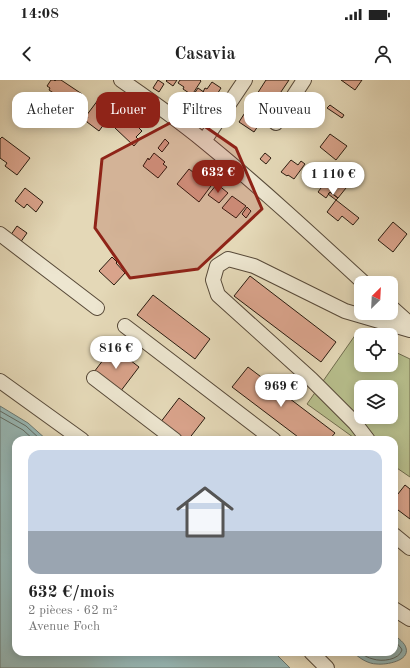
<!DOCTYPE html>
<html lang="fr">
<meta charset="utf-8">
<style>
body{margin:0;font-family:"Old Standard TT",serif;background:#f6f6f6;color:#222;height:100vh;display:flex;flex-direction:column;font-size:15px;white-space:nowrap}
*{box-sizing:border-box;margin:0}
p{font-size:13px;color:#767676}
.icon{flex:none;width:22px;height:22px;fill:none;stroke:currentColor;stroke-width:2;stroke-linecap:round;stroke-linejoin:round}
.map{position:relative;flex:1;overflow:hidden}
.drawer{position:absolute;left:12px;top:356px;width:386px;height:220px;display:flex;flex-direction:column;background:#fff;border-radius:12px;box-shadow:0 2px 10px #0003}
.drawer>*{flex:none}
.hud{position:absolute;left:12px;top:12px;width:386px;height:36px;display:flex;gap:8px}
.needle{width:26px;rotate:24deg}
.fabs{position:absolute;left:354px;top:196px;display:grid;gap:8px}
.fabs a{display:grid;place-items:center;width:44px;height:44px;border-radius:8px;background:#fff;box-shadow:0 2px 10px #0003;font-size:20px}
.price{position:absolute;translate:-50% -34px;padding:0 9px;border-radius:14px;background:#fff;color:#222;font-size:13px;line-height:26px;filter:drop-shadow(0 1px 2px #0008)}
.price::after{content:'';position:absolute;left:50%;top:24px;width:12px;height:9px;margin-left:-6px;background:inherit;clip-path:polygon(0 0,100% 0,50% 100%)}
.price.on{background:#8f2418;color:#fff}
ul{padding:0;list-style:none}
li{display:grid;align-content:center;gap:8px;height:212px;padding:0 16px}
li+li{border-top:1px solid #e0e0e0}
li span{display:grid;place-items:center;height:124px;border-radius:12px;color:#555}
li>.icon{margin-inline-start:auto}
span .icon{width:72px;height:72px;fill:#fffc;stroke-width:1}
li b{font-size:17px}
.chip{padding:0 14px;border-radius:12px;background:#fff;box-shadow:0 2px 10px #0003;font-size:14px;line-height:36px}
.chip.on{background:#8f2418;color:#fff}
.status{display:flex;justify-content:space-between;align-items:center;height:28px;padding:0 20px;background:#fff;direction:ltr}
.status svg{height:11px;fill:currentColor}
header{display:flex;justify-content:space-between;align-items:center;height:52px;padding:0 16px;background:#fff;font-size:18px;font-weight:700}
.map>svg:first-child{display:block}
.green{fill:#b7be8c;stroke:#706c4e;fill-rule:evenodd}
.water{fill:#97b8b6;stroke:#6b7973}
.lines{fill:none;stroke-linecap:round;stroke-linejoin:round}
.shore{stroke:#606a62;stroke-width:1}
.building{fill:#d9a38b;stroke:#291b0f}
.minor-casing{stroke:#584a39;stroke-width:16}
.minor{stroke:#ede6d0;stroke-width:14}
.marked{fill:#8f2418;fill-opacity:0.2;stroke:#8f2418;stroke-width:3;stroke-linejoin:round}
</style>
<div class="status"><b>14:08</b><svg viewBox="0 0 49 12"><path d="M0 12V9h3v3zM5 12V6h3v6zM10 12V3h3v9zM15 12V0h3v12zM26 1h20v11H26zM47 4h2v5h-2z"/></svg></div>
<header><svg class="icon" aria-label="back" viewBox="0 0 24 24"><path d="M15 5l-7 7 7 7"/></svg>Casavia<svg class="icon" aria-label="person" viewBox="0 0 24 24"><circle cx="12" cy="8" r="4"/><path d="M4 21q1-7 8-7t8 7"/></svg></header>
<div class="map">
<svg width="410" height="588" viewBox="0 0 410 588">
<rect width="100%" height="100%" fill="#e4d8b7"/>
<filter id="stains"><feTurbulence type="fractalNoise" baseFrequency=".005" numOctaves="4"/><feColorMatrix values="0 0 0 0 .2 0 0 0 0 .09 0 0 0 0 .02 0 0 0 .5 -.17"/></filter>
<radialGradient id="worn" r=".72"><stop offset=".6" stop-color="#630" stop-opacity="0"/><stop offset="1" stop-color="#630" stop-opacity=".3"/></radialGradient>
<path class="green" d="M356,254L361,256V285H391V270L410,279V397L394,386V360H357L307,324ZM361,307H391V337H361Z"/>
<path class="water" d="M0,326L28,343L47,360H16V572H274L290,588H0Z
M394,555C398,558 405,563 406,568C410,581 386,585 377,584C368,584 359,578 353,572H394Z"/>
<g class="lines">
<path class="shore" d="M0,331L26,346L41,360
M0,337L23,350L34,360
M359,572C363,575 368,578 373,579C382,582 399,580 402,570L401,568L394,560"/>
</g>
<path class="building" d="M51,0H54L55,1L56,0H61L82,14L72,27L64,21L63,23L57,18L58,16L49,10L50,8L47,6Z
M158,0L164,4L159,12L153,8Z
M167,0H177L173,6L166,1Z
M180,0H200L201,1L192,15L183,9L184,7L178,3Z
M266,0H289L254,52L239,42Z
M341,0H362L355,10Z
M212,2L221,8L214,19L203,12L205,8L207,9Z
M198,8L211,17L205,25L192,17Z
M121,14L128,19L110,42L107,40L99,51L87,42L86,40L88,37L86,36L98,20L100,22L104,16L114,23Z
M128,19L135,25L128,34L121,28Z
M330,25L344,35L342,38L327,28Z
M129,38L134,43L135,41L139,44L137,46L142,51L136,57L139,60L134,66L115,48L120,43L123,45Z
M330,54L347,66L336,80L320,67Z
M2,57L30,78L17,95L5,86L7,83L0,78V59Z
M165,59L169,63L162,72L158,68Z
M154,73L165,82L163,84L167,87L158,98L143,86L148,78L149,80Z
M265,73L271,78L266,84L260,79Z
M291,80L298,85L301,81L305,84L294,99L288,95L287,96L281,92Z
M189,89L211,106L199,122L177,104Z
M330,96L346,108L338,118L330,112L326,118L318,112Z
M217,104L228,113L219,123L208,115Z
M25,108L43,122L36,132L27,124L24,128L15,121Z
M330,112L338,118L336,120L328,114Z
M232,116L246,126L236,138L222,128Z
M336,120L359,138L353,145L342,136L338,141L327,132Z
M247,127L251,131L246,138L242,134Z
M393,142L407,154L393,172L378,160Z
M17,146L27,153L20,163L10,156Z
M112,177L117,182L116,183L125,193L114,205L99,191Z
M250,196L336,262L321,282L234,216Z
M153,215L210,259L195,279L137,235Z
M113,267L139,287L120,312L94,292Z
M248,287L335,353L329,360H302L232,307Z
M179,318L205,338L188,360H184L160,343Z
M405,405L410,409V439L394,427V419Z"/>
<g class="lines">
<g class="minor-casing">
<path id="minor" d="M121,0C150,20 178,40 205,62C260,107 312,155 364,203
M276,43L304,0
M204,61L245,0
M0,154L97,228
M391,227L410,244
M125,246L274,360
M94,298L175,360
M0,301L82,360
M368,360L355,343L311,299L218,215L213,200L217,186L228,179L254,186L345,231L410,250
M394,455L410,468
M394,529L410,539
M311,572L327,588"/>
</g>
<use href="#minor" class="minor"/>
</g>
<path class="marked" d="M187,34L236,68L262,129L198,189L130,198L95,148L102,79Z"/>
<rect width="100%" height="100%" filter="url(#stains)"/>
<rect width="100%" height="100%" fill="url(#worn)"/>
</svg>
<div class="fabs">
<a><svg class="needle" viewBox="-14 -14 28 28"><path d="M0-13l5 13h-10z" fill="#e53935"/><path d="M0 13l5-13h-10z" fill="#767676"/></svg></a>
<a><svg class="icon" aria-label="locate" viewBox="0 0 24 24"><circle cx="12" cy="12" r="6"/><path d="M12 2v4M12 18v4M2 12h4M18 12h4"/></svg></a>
<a><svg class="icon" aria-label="layers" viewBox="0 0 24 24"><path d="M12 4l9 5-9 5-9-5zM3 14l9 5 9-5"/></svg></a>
</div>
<b class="price on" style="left:218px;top:114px">632 €</b>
<b class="price" style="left:333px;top:116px">1 110 €</b>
<b class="price" style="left:116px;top:290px">816 €</b>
<b class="price" style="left:281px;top:328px">969 €</b>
<div class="hud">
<a class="chip">Acheter</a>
<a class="chip on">Louer</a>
<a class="chip">Filtres</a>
<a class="chip">Nouveau</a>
</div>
<section class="drawer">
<ul>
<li><span style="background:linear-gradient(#c9d6e8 65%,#9aa5b1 0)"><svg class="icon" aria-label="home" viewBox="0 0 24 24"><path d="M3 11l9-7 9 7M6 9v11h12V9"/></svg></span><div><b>632 €/mois</b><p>2 pièces · 62 m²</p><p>Avenue Foch</p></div></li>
</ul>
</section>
</div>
